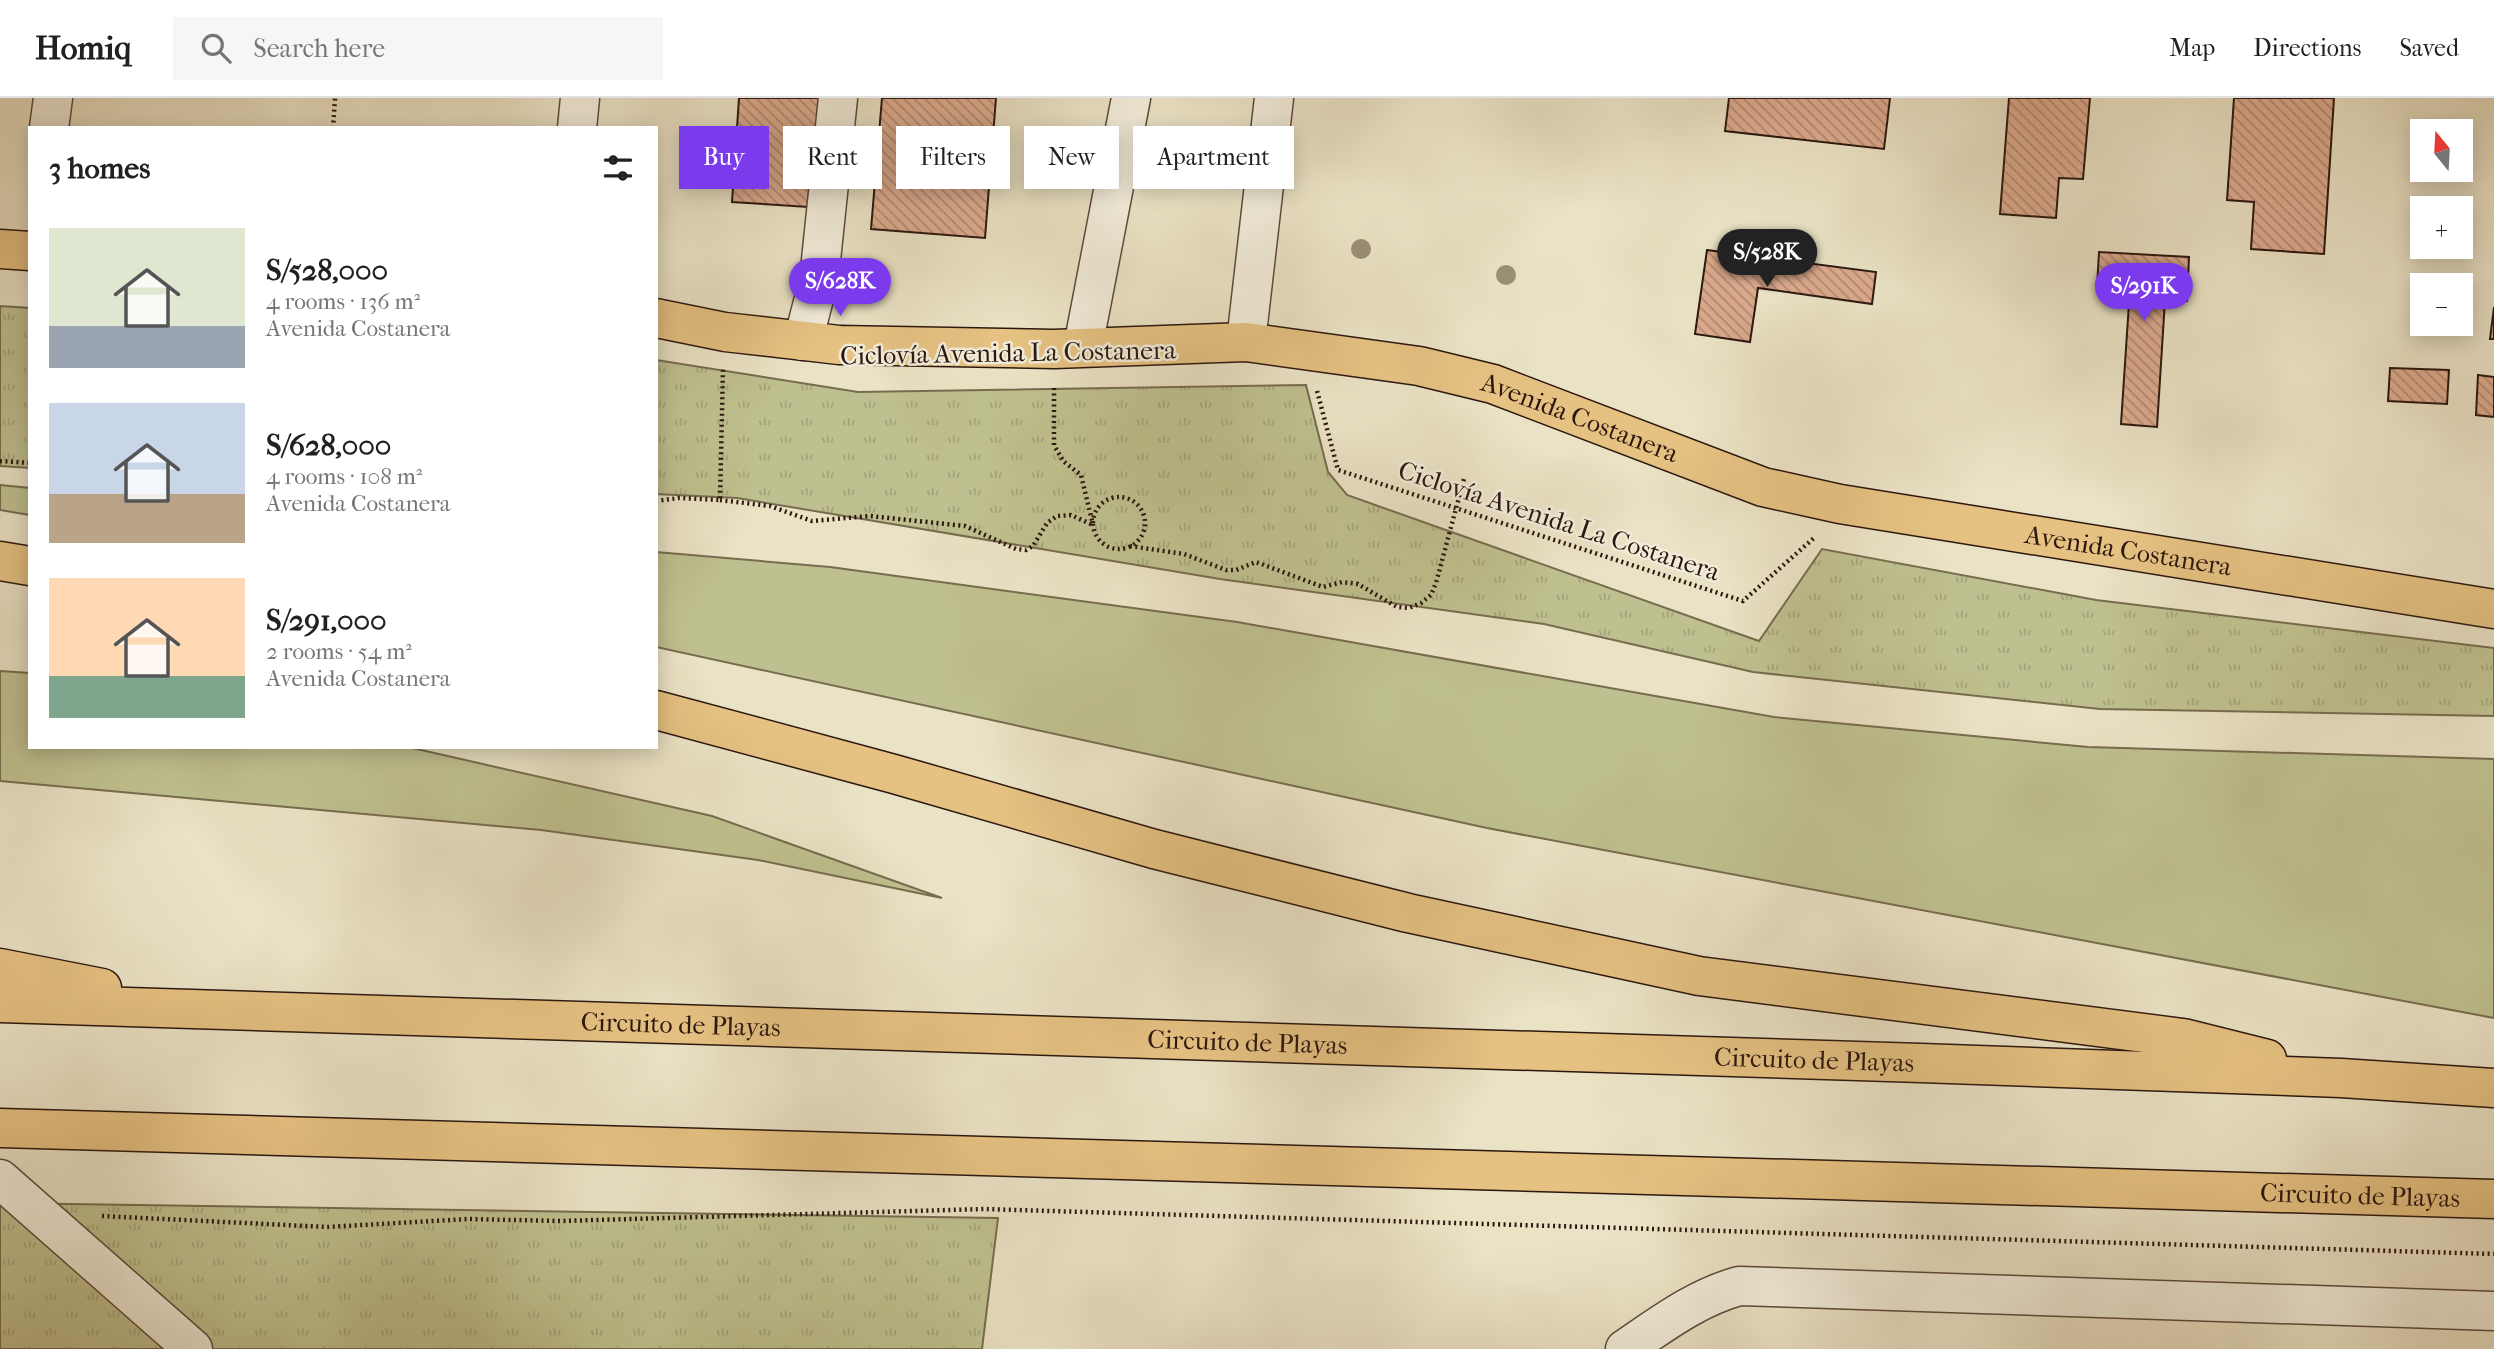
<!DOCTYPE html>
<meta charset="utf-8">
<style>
body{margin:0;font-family:"IM FELL French Canon",serif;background:#f6f6f6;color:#202124;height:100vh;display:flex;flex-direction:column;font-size:26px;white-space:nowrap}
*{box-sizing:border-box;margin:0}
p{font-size:23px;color:#757577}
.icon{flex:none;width:38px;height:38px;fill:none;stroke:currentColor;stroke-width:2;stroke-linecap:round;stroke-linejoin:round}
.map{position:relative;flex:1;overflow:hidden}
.side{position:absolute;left:28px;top:28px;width:630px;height:623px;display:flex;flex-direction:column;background:#fff;border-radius:0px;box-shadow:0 4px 18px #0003}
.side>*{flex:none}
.top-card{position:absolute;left:679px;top:28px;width:665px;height:63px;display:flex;gap:14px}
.needle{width:46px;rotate:342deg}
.tools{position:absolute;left:2410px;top:21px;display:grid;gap:14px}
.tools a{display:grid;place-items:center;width:63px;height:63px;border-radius:0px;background:#fff;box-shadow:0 4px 18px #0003;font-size:35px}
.price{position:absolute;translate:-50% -60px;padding:0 16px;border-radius:24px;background:#7c3aed;color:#fff;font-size:23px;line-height:46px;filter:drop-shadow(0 2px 4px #0008)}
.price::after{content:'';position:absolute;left:50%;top:42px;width:21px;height:16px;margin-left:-10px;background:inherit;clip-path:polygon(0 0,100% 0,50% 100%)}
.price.current{background:#222;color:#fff}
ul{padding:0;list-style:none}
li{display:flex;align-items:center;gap:21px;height:175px;padding:0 21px}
li span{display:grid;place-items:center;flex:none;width:196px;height:140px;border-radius:0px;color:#555}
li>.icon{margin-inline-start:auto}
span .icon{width:84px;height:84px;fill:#fffc;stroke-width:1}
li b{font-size:30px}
h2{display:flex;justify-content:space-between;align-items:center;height:84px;padding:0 21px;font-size:30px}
.tag{padding:0 24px;border-radius:0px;background:#fff;box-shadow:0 4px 18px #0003;font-size:24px;line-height:63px}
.tag.current{background:#7c3aed;color:#fff}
header{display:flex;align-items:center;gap:42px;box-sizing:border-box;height:98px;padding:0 35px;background:#fff;border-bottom:2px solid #e0e0e0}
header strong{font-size:33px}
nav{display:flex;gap:38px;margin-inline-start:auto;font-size:24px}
.search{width:490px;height:63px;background:#f6f6f6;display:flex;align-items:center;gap:18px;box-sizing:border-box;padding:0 24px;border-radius:0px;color:#757577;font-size:26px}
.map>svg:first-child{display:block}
.grass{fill:#bfc08f;stroke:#766c4f;stroke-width:2}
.park{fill:url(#park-tufts);stroke:#766c4f;stroke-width:2}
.building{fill:url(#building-back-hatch);stroke:#2c170f;stroke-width:2}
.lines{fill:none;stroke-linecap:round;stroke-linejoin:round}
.minor-casing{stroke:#5c4a3c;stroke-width:41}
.major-casing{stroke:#2c170f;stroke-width:41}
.highway-casing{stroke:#2c170f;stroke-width:41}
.path{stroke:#2c170f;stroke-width:4.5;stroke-dasharray:2 3.5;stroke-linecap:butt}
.minor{stroke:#f1ecd9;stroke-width:38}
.major{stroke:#e5c182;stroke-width:38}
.highway{stroke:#e5c182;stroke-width:38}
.tree{fill:#9a8e76}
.labels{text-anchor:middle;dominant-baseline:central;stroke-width:5;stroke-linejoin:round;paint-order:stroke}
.street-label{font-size:26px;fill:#2c170f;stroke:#f1ecd9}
</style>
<header>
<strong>Homiq</strong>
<div class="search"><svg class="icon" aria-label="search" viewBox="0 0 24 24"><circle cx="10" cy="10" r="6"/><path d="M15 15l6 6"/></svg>Search here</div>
<nav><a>Map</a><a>Directions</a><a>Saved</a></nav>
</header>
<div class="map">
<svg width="2494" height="1251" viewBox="0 0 2494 1251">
<defs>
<pattern id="park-tufts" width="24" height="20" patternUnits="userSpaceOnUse" patternTransform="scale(1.75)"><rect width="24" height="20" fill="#bfc08f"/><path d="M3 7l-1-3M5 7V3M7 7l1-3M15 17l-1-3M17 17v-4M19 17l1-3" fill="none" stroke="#a4a47a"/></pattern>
<pattern id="building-back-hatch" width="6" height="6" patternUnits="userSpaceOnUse" patternTransform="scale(1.75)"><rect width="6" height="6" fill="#dbaa8d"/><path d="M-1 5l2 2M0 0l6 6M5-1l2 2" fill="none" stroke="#b28972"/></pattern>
</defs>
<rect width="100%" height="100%" fill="#eae2c5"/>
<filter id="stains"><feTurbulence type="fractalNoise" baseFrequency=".00286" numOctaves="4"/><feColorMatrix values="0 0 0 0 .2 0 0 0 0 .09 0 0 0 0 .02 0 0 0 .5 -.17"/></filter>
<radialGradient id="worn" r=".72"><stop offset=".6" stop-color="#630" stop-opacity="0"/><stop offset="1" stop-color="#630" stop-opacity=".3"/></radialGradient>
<path class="grass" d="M0,387L30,390V417L0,412Z
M656,454L830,469L1237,524L1774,619L2088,649L2494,661V920L1487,730L656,549Z
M0,573L30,575V649H408L712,718L942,800L758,762L541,732L0,683Z"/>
<path class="park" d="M0,208L30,210V370L0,368Z
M656,262L858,294L1306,287L1328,374L1347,397L1759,543L1822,451L2096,502L2494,550V618L2100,611L1753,574L1544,526L1220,481L737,400L656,396Z
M0,1105L998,1120L982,1251H0Z"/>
<path class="building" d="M739,0H832L824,110L732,104Z
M882,0H996L985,140L871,131Z
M1729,0H1890L1884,51L1725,33Z
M2009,0H2090L2083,81L2059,80L2056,120L2000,116Z
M2234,0H2334L2324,156L2251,151L2254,104L2227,102Z
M1707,152L1876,174L1872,206L1758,190L1750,244L1695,236Z
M2099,154L2189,159L2187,203L2165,202L2157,329L2121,326L2130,190L2097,189Z
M2494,209V241H2490Z
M2390,270L2449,272L2447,306L2388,303Z
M2478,277L2494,279V319L2476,317Z"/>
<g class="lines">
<g class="minor-casing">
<path id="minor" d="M49,30L53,0
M577,30L580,0
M803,243L819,181L838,0
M1246,244L1274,0
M1083,249L1131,0
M0,1081L193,1251
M1625,1251C1662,1226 1696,1200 1739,1188L2494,1213"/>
</g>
<g class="major-casing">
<g id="major">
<path d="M0,151L30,153"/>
<path id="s1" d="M656,220L725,234L839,247L1054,251L1246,244L1419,268L1493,286L1763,389L1840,406L2494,511"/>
</g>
</g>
<g class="highway-casing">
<g id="highway">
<path d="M0,463L30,468"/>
<path d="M656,612L894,676L1154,751L1408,815L1699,878L2183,940L2267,961"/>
<path d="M0,870L102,890"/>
<path id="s2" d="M0,905L1921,965L2341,980L2494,990"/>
<path id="s3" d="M0,1030L2494,1101"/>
</g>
</g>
<path class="path" d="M333,30L335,0
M1054,290V347L1063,363L1081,377L1093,427
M1317,293L1338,372L1743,503L1815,439
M0,363L30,365
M1093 425a26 26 0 1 1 52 0a26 26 0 1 1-52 0Z
M720,402L770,408L812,423L870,418L965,428L1016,451L1026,452L1033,448L1047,425L1057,418L1071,417L1093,427
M656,403L679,400L720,402L723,270
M1130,448L1184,456L1226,472H1236L1256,464L1323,489L1342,484L1358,486L1397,509L1409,510L1421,505L1431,497L1436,485L1464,381
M102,1118L327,1129L468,1121L560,1123L984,1111L2494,1156"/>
<use href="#minor" class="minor"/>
<use href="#major" class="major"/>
<use href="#highway" class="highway"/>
</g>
<g class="tree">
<circle cx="1361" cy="151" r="10"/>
<circle cx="1506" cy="177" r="10"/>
</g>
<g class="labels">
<g class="street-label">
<text transform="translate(1008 255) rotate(-1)">Ciclovía Avenida La Costanera</text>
<text stroke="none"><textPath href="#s1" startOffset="936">Avenida Costanera</textPath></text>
<text transform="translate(1559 423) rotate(18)">Ciclovía Avenida La Costanera</text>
<text stroke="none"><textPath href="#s1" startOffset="1503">Avenida Costanera</textPath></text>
<text stroke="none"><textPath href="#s2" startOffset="681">Circuito de Playas</textPath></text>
<text stroke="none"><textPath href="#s2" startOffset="1248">Circuito de Playas</textPath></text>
<text stroke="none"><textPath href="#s2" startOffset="1815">Circuito de Playas</textPath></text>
<text stroke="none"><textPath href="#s3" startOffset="2361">Circuito de Playas</textPath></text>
</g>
</g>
<rect width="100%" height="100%" filter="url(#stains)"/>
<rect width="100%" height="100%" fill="url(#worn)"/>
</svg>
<div class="tools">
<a><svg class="needle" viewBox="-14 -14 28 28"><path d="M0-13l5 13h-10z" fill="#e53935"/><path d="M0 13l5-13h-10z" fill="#757577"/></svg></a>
<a>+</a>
<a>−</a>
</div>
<b class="price current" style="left:1767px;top:191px">S/528K</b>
<b class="price" style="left:840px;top:220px">S/628K</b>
<b class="price" style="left:2144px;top:225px">S/291K</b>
<div class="top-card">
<a class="tag current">Buy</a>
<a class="tag">Rent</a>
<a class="tag">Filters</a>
<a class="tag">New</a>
<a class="tag">Apartment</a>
</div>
<section class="side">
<h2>3 homes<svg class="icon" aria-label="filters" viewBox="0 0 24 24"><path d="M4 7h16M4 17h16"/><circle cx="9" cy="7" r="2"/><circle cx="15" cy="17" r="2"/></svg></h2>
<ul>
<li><span style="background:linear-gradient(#dfe7d0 70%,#9aa5b1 0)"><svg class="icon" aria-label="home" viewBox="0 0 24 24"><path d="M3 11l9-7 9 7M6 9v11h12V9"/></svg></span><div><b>S/528,000</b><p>4 rooms · 136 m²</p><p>Avenida Costanera</p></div></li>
<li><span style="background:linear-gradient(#c9d6e8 65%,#b9a48a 0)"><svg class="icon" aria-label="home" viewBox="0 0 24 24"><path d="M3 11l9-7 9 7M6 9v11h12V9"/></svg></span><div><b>S/628,000</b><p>4 rooms · 108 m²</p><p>Avenida Costanera</p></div></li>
<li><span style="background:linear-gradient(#ffd9b3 70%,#7fa58c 0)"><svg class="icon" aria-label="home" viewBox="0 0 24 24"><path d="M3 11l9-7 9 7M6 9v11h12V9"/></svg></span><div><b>S/291,000</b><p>2 rooms · 54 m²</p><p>Avenida Costanera</p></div></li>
</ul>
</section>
</div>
